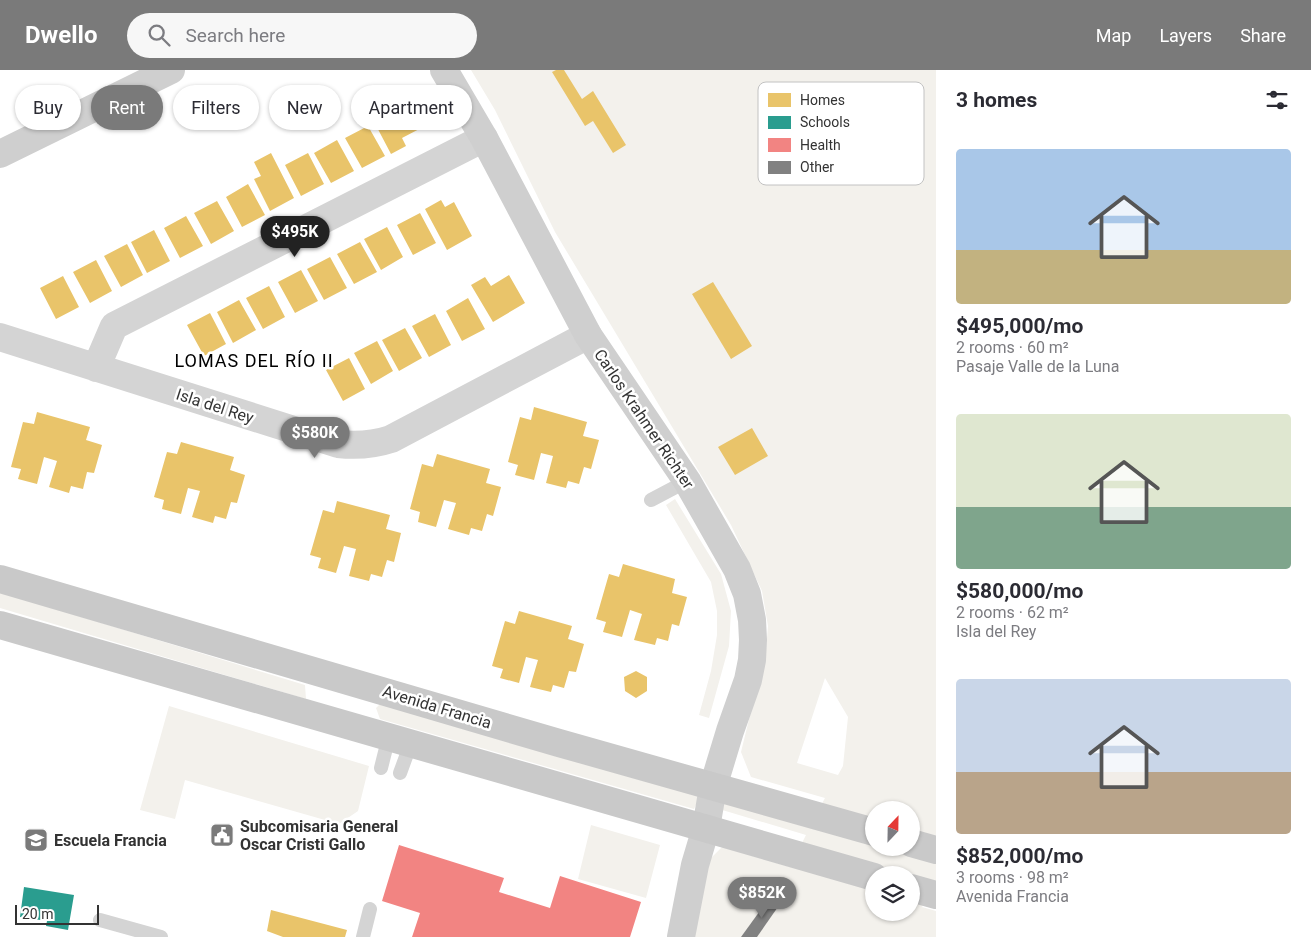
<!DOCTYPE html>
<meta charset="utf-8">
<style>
body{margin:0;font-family:Roboto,sans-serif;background:#f7f7f7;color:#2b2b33;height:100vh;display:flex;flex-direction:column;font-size:19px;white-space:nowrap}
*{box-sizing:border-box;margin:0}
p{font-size:16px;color:#7c7c81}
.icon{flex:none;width:28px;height:28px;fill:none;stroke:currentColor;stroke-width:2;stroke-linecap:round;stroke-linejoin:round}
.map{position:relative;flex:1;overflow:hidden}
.panel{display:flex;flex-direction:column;background:#fff;width:375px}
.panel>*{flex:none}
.guide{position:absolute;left:15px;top:15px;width:475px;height:45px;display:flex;gap:10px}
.needle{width:32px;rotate:22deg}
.fabs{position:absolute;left:865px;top:731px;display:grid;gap:10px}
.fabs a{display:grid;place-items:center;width:55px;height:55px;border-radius:50%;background:#fff;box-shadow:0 1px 4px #0004;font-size:25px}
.scale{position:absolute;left:15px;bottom:12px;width:84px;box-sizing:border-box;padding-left:5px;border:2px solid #333;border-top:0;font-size:14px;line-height:18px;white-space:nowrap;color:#333;-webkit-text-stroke:4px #fff;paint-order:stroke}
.price{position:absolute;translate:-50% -42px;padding:0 11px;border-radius:18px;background:#7a7a7a;color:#fff;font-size:16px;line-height:32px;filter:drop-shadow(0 1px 2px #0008)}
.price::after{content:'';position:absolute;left:50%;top:30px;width:15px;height:11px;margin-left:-8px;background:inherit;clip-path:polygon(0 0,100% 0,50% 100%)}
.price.active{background:#222;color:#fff}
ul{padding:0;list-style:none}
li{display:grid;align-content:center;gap:10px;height:265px;padding:0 20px}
li span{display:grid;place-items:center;height:155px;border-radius:5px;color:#555}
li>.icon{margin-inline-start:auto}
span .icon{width:90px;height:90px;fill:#fffc;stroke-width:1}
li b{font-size:21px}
h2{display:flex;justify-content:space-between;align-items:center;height:60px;padding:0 20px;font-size:21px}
.tag{padding:0 18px;border-radius:22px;background:#fff;box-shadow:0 1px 4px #0004;font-size:18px;line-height:45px}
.tag.active{background:#7a7a7a;color:#fff}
header{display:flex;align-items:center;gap:30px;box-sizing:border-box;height:70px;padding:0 25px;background:#7a7a7a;color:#fff}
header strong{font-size:24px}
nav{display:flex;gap:28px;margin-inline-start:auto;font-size:18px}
.search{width:350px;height:45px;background:#f7f7f7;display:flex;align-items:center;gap:12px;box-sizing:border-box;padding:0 18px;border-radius:28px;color:#7c7c81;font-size:19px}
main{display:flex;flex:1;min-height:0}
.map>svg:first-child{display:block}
.green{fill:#f3f1ec;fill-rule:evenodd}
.homes{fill:#e9c46a}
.schools{fill:#2a9d8f}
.health{fill:#f28482}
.building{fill:#818181}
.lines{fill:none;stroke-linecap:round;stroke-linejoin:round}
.lane{stroke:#d4d4d4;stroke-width:14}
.street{stroke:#d4d4d4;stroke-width:28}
.secondary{stroke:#cfcfcf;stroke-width:28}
.primary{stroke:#c9c9c9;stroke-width:28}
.labels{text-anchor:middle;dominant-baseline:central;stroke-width:5;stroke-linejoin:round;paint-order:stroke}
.street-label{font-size:16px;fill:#333;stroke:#fff}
.poi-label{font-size:16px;font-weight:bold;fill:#333;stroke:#fff;text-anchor:start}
.neighbourhood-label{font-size:18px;letter-spacing:1px;fill:#000;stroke:#fff}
.key{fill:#fff;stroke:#c2c2c2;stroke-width:1}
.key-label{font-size:14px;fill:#333}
</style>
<header>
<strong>Dwello</strong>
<div class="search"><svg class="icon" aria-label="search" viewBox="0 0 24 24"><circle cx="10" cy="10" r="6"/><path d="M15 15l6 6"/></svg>Search here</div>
<nav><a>Map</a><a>Layers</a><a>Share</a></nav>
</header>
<main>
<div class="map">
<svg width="936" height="867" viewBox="0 0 936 867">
<rect width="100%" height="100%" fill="#fff"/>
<path class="green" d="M471,0H936V816L922,837L936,841V867H694L707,792L722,777L790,797L806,765L719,739L721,730L810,756L825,728L751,707L741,682L766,580L768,556L762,521L731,455L555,162L495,40ZM825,608L848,647L843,696L838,705L797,693ZM874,740H911V778H874ZM874,805H911V842H874Z
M675,429L721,504L731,541L729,576L709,648L699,645L711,601L717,565V541L711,512L666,435Z
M0,522L305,615L306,629L0,538Z
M382,632L698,723V731L694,739L380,649L376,638Z
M169,636L369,696L358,741L339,754L185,710L175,749L140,740Z
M591,755L660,775L646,828L578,809Z"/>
<path class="homes" d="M556,0H564L582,29L593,21L626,75L613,83L593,51L585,56L552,2Z
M409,26L425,56L402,68L406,76L391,84L371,46Z
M368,56L385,86L362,98L345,68Z
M337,70L354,101L331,113L314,83Z
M271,83L294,128L270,141L254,109L261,106L254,92Z
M308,83L324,114L301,126L285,95Z
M248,114L265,145L242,157L226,127Z
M441,130L445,137L454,132L472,166L447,180L425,139Z
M217,131L234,161L211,174L194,143Z
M420,143L436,173L413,185L397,155Z
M186,146L203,176L180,188L164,158Z
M387,157L403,187L381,200L364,169Z
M154,160L170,191L147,203L131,172Z
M360,172L377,202L354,214L337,184Z
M127,174L143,205L121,217L104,186Z
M330,187L347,218L324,230L307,199Z
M96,190L112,221L90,233L73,202Z
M301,200L318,231L295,243L278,212Z
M509,205L525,233L493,252L471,215L485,207L491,216Z
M63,206L79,237L56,249L40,218Z
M713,212L752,276L731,289L692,224Z
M269,216L285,247L263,259L246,228Z
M468,228L485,259L462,271L446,241Z
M239,230L256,260L233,273L217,242Z
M210,243L226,274L204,286L187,255Z
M435,244L451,275L429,287L412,256Z
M405,258L422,288L399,301L382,270Z
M377,271L393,301L371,314L354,283Z
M349,288L365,319L343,331L326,300Z
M534,337L587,352L583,366L599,370L591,399L584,397L579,414L568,411L566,418L546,413L553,386L541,383L534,410L515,405L518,395L508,392L520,347L531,350Z
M37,342L90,357L86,370L102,375L94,403L87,402L83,419L71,416L69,423L49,417L57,391L44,387L37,414L18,409L21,399L11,397L23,352L34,354Z
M752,358L768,386L735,405L718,377Z
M181,372L234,387L230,400L245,405L237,433L231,432L226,449L215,446L213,453L192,447L200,421L188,418L181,444L162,439L164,430L154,427L167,382L177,384Z
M437,384L490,399L486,413L501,417L493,446L487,444L482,461L471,458L469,465L448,459L456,433L444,430L436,457L418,452L420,442L410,439L422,394L433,397Z
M337,431L390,445L386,459L401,463L394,492L387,490L382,507L371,504L369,511L349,506L356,479L344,476L336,503L318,498L321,488L310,485L323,440L334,443Z
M623,494L675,509L672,523L687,527L679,556L672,554L668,571L657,568L655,575L634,570L642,544L630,540L622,567L603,562L606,552L596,549L609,504L619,507Z
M519,541L572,556L568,569L584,574L576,602L569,601L564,618L553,615L551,622L530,617L538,590L526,587L519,613L500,608L503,599L492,596L505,551L515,554Z
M636,601L647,607V621L636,628L625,621L624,607Z
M271,840L347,860L345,867H283L267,861Z"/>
<path class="schools" d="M24,817L74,825L68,860L46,856L47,851L20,847Z"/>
<path class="health" d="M399,775L504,808L499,822L550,838L560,806L641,832L630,867H412L420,843L382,831Z"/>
<path class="building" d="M770,827L780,834L757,867H741Z"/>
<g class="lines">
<path class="lane" d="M651,430L687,411
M381,698L389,666
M400,703L411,673
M100,850L161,867
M363,867L370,839"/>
<path class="street" d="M0,267L338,374C357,376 373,375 391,369L588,265
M96,298L114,256L484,68"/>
<path class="secondary" d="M444,0L484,68L588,265L687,411L737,499L747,524L752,550L753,570L752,590L748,610L730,661L713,717L706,758L695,795L681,867
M0,84L171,0"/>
<path class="primary" d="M0,509L559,673L874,762
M0,555L874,807
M911,773L936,780
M911,818L936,825"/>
</g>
<defs>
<g id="civic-square" transform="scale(1.25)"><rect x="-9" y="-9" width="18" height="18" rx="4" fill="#7a7a7a" stroke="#fff"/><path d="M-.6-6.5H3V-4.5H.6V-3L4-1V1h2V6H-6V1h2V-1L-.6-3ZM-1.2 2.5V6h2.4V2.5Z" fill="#fff"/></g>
<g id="school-square" transform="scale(1.25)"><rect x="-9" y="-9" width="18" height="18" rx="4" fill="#7a7a7a" stroke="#fff"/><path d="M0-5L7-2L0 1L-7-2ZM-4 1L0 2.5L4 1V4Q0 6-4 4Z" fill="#fff"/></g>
</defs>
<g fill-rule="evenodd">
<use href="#civic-square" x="222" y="765"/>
<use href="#school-square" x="36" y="770"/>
</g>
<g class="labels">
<g class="street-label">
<text transform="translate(215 336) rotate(18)">Isla del Rey</text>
<text transform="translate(644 349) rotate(56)">Carlos Krahmer Richter</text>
<text transform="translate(437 637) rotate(17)">Avenida Francia</text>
</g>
<g class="poi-label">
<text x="240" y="756">Subcomisaria General<tspan x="240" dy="18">Oscar Cristi Gallo</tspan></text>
<text x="54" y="770">Escuela Francia</text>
</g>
<g class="neighbourhood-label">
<text x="254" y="290">LOMAS DEL RÍO II</text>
</g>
</g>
<rect x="758" y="12" width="166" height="103" rx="8" class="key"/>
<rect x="768" y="23" width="23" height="14" fill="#e9c46a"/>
<rect x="768" y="46" width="23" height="13" fill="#2a9d8f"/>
<rect x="768" y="68" width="23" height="14" fill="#f28482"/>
<rect x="768" y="91" width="23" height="13" fill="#818181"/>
<g class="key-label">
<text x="800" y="35">Homes</text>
<text x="800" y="57">Schools</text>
<text x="800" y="80">Health</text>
<text x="800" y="102">Other</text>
</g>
</svg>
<div class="fabs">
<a><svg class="needle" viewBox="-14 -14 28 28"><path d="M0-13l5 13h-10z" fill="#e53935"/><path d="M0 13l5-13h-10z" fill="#7c7c81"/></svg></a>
<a><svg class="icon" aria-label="layers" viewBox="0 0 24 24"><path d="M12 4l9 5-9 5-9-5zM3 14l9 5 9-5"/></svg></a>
</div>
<div class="scale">20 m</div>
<b class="price active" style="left:295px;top:188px">$495K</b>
<b class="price" style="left:315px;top:389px">$580K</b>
<b class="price" style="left:762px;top:849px">$852K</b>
<div class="guide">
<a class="tag">Buy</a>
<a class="tag active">Rent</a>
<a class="tag">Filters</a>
<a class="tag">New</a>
<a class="tag">Apartment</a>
</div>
</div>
<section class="panel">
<h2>3 homes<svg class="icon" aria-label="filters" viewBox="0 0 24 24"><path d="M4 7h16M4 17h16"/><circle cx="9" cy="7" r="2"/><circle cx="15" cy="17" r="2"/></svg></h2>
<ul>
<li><span style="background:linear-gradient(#a9c7e8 65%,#c2b280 0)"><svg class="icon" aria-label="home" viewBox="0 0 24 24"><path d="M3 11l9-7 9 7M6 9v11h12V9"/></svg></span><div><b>$495,000/mo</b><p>2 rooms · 60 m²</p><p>Pasaje Valle de la Luna</p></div></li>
<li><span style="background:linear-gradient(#dfe7d0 60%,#7fa58c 0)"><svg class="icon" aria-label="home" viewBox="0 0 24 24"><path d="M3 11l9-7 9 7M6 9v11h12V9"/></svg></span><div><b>$580,000/mo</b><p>2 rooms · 62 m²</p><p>Isla del Rey</p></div></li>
<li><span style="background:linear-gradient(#c9d6e8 60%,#b9a48a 0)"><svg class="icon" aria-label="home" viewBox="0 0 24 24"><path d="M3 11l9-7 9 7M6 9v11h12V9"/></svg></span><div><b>$852,000/mo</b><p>3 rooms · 98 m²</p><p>Avenida Francia</p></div></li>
</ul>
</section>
</main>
